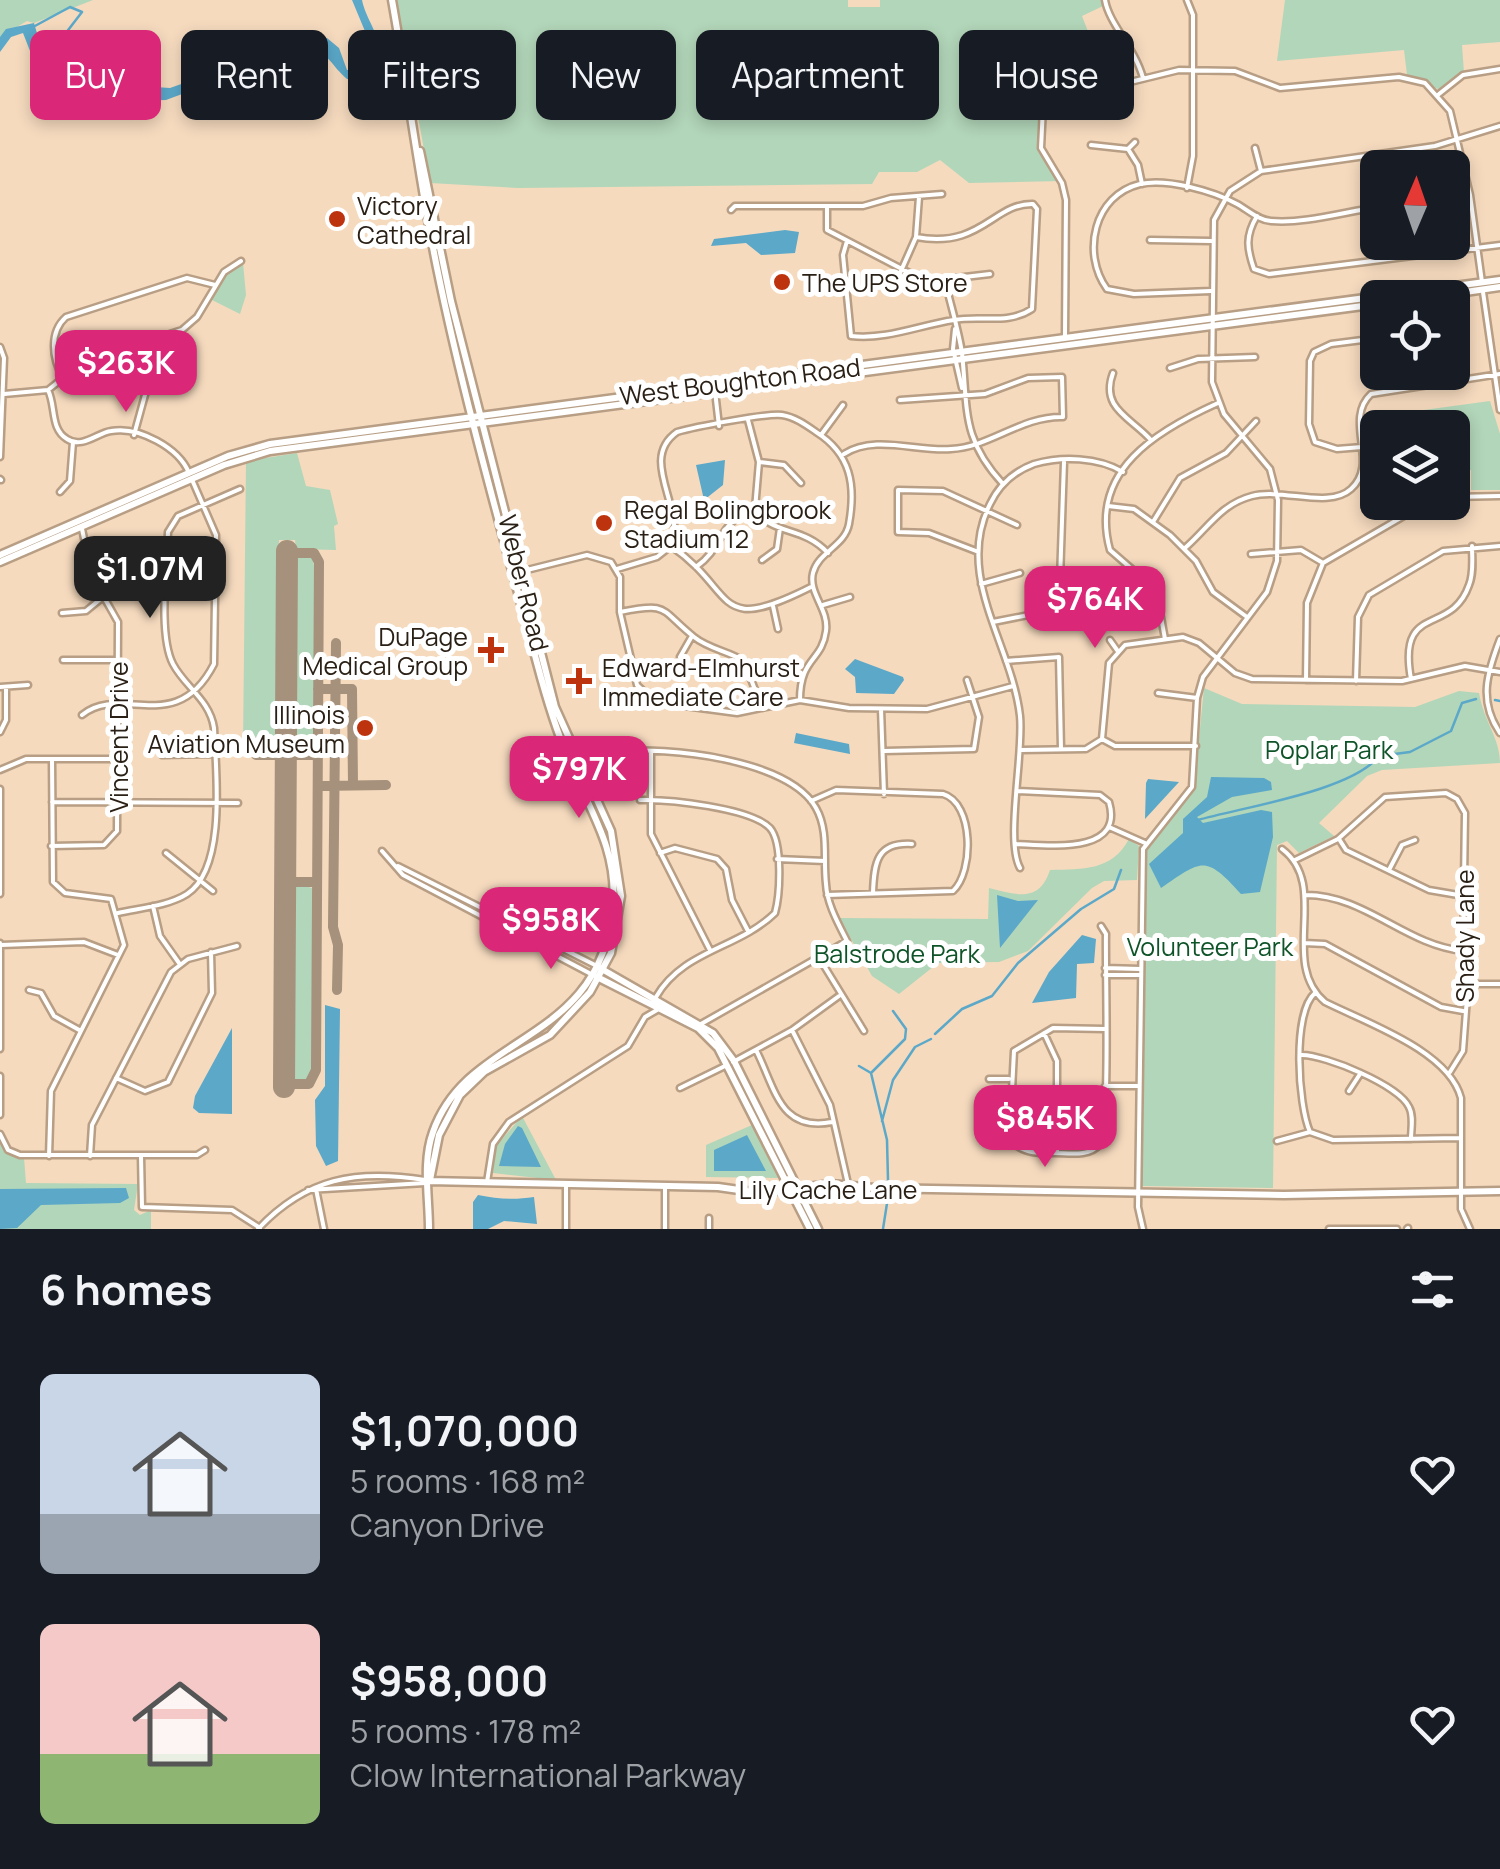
<!DOCTYPE html>
<meta charset="utf-8">
<style>
body{margin:0;font-family:Manrope,sans-serif;background:#242831;color:#f1f3f6;height:100vh;display:flex;flex-direction:column;font-size:38px;white-space:nowrap}
*{box-sizing:border-box;margin:0}
p{font-size:32px;color:#9ea1a6}
.icon{flex:none;width:55px;height:55px;fill:none;stroke:currentColor;stroke-width:2;stroke-linecap:round;stroke-linejoin:round}
.map{position:relative;height:1229px;overflow:hidden}
.side{display:flex;flex-direction:column;background:#171b24;flex:1}
.side>*{flex:none}
.top-card{position:absolute;left:30px;top:30px;width:1440px;height:90px;display:flex;gap:20px}
.needle{width:65px;rotate:2deg}
.controls{position:absolute;left:1360px;top:150px;display:grid;gap:20px}
.controls a{display:grid;place-items:center;width:110px;height:110px;border-radius:15px;background:#171b24;box-shadow:0 5px 15px #0003;font-size:50px}
.price{position:absolute;translate:-50% -85px;padding:0 22px;border-radius:20px;background:#db2777;color:#fff;font-size:32px;line-height:65px;filter:drop-shadow(0 2px 5px #0008)}
.price::after{content:'';position:absolute;left:50%;top:60px;width:30px;height:22px;margin-left:-15px;background:inherit;clip-path:polygon(0 0,100% 0,50% 100%)}
.price.active{background:#222;color:#fff}
ul{padding:0;list-style:none}
li{display:flex;align-items:center;gap:30px;height:250px;padding:0 40px}
li span{display:grid;place-items:center;flex:none;width:280px;height:200px;border-radius:15px;color:#555}
li>.icon{margin-inline-start:auto}
span .icon{width:120px;height:120px;fill:#fffc;stroke-width:1}
li b{font-size:42px}
h2{display:flex;justify-content:space-between;align-items:center;height:120px;padding:0 40px;font-size:42px}
.chip{padding:0 35px;border-radius:15px;background:#171b24;box-shadow:0 5px 15px #0003;font-size:35px;line-height:90px}
.chip.active{background:#db2777;color:#fff}
.map>svg:first-child{display:block}
.green{fill:#b2d6b9}
.water{fill:#5ba8c9}
.lines{fill:none;stroke-linecap:round;stroke-linejoin:round}
.stream{stroke:#5ba8c9;stroke-width:2.5}
.taxiway{stroke:#a6917c;stroke-width:10}
.runway{stroke:#a6917c;stroke-width:22}
.street-casing{stroke:#b79e84;stroke-width:9}
.secondary-casing{stroke:#b79e84;stroke-width:11}
.street{stroke:#fff;stroke-width:4}
.secondary{stroke:#fff;stroke-width:6}
.poi-dot{fill:#bd330d;stroke:#fff;stroke-width:4}
.labels{text-anchor:middle;dominant-baseline:central;stroke-width:10;stroke-linejoin:round;paint-order:stroke}
.poi-label{font-size:25px;fill:#2a2016;stroke:#fff;text-anchor:start}
.street-label{font-size:25px;fill:#2a2016;stroke:#fff}
.park-label{font-size:25px;fill:#0f5429;stroke:#fff}
</style>
<div class="map">
<svg width="1500" height="1229" viewBox="0 0 1500 1229">
<rect width="100%" height="100%" fill="#f5dabe"/>
<path class="green" d="M0,0H93L34,23L27,21L0,37Z
M397,0H848V7H880V0H1103V6L1082,16L1094,47L1105,56L1056,58L1050,84L1044,88L1043,147L1062,181L969,183L940,160L917,172H879L872,184L518,188L430,183Z
M1285,0H1500V42L1462,45L1464,73L1440,90L1407,75L1404,50L1277,61Z
M243,263L246,295L240,314L210,299L223,276Z
M1490,401L1500,434V490H1471V470L1453,472L1452,428L1386,427L1387,415Z
M297,453L306,486L330,490L338,524L334,526L336,550L296,549L295,540H279V748L264,751L243,747L246,461Z
M304,556L313,558L316,583L315,742L312,749H293L295,559Z
M1204,688L1242,704L1415,707L1459,691L1479,693C1484,722 1500,738 1500,763L1382,770L1367,776L1319,823L1334,836L1299,853L1287,841L1277,845L1273,1188L1141,1186L1143,850L1149,837L1194,789Z
M1129,839L1139,846L1137,880L1104,881L1092,888L1028,951L999,962L938,963L899,994L872,976L839,918L988,919L989,888C1017,895 1039,903 1050,870C1083,869 1112,871 1129,839Z
M302,885L312,888L314,895C315,936 322,1045 310,1079H291L292,888Z
M522,1116L556,1180L493,1173L496,1146Z
M752,1125L778,1178L706,1177V1145Z
M0,1143L11,1155L24,1158L26,1183L138,1184L134,1210L140,1215L151,1210V1229H0Z"/>
<path class="water" d="M352,0H362C367,28 405,62 356,80L347,79C329,64 326,45 302,52L296,64L233,75L166,100L99,102L60,92L49,85L39,74L23,33L11,37L0,52V37L6,29L34,23L49,74L95,90L126,85L170,88L232,66L280,56L306,40L327,38L339,48L347,70L358,69L372,48Z
M785,230L799,232L795,253L761,255L746,243L711,246L714,239Z
M1447,413L1452,427H1392L1395,420Z
M725,460L723,485L704,500L696,465Z
M855,659L903,677L904,680L894,694L856,693L855,677L845,669Z
M796,733L849,744L850,754L794,743Z
M1211,777L1264,778L1271,782L1272,790L1232,797L1197,817L1203,823L1261,810L1272,812L1273,837L1260,892L1241,894C1205,854 1202,860 1161,888L1149,864L1183,833V819L1207,797Z
M1148,779L1179,782L1145,819L1146,783Z
M997,895L1018,901L1038,900L1000,948Z
M1082,935L1096,939L1094,963L1077,964L1076,998L1032,1003L1049,972Z
M325,1005L340,1009L338,1161L326,1166L316,1146L315,1100L325,1086Z
M232,1028V1114L199,1113L193,1108L195,1096Z
M518,1126L522,1128L541,1167L499,1166L505,1144Z
M747,1135L766,1171H714V1150Z
M126,1188L129,1198L120,1203L41,1205L17,1228L0,1229V1189Z
M478,1195C498,1199 514,1200 534,1197L537,1224L504,1221L488,1229H473V1202Z"/>
<g class="lines">
<path class="stream" d="M33,27L70,7L82,12L62,38L41,48
M1495,700L1500,701
M1198,820C1243,807 1352,791 1379,756L1410,752L1451,731L1462,703L1476,699
M935,1034L962,1009L992,996L1018,963L1081,909L1114,889L1121,870
M859,1066L871,1073L887,1140L888,1180
M872,1072L905,1039L906,1029L893,1011
M882,1121L893,1080L915,1047L931,1039
M883,1229L888,1197"/>
<path class="taxiway" d="M336,643L333,927L338,945L337,990
M318,689H352L353,785
M256,755H318
M318,786L386,785
M285,882H317
M284,1084H309L316,1070L319,562L314,553H287"/>
<path class="runway" d="M284,1087L287,551"/>
<g class="street-casing">
<path id="street" d="M1105,0C1109,24 1135,48 1143,78
M1187,0L1193,15V156L1187,188
M1439,94L1463,75L1500,69
M1091,145L1128,149L1138,165L1142,184
M1255,148L1261,171
M1128,149L1135,142
M1452,197L1470,195
M827,206V230L948,293C953,313 959,333 962,353C968,409 961,439 1003,484
M731,210L735,206H863L891,198L942,194
M1257,216C1245,236 1247,249 1254,269L1269,274L1500,245
M1150,240L1211,241
M847,241L843,255L851,336C887,340 920,325 954,320C981,315 1008,325 1032,309L1037,209L1033,204C993,203 982,249 916,237
M938,287L956,278L990,274
M893,289L916,237L919,197
M1211,291L1134,294L1107,289C1081,253 1094,195 1140,184C1167,178 1213,191 1237,204C1248,210 1258,220 1271,221C1304,224 1344,212 1378,207
M1483,292L1500,410
M955,329L953,349L962,388
M1065,336L1066,200L1062,183L1041,148L1044,87L1118,85L1179,70L1235,71L1280,88L1399,77L1425,83L1450,111L1470,195L1482,282
M0,347L4,358L0,457
M1452,349L1457,379
M90,360L98,375
M1170,368L1198,359L1255,357
M1113,373C1100,408 1130,417 1150,439
M63,377C52,359 49,332 66,317L187,278L215,285
M48,390C56,406 50,429 67,439C82,449 97,433 111,431C139,426 179,448 189,473
M715,391L719,426
M4,394L48,390L82,363L182,330L197,317L224,272L241,261
M748,420L759,462L755,509C772,536 802,525 828,553
M134,435L148,384L142,343
M821,435L843,405
M1362,447L1337,449L1315,442L1309,424L1310,361L1314,352L1331,344L1378,338
M844,454C875,434 917,452 951,449C991,447 1021,416 1063,417L1062,377L1028,378L985,394L900,400
M759,462L784,465L801,483
M0,479L1,480
M60,492L70,481L73,442
M1452,497L1500,496
M1108,506L1134,509L1170,535L1196,561L1213,592L1247,617
M1153,522L1180,478L1226,453L1256,421
M671,546C738,592 712,637 811,587
M1185,548C1208,528 1221,504 1252,496C1283,488 1329,509 1351,489C1380,463 1343,420 1371,394L1500,374
M976,551L929,533L898,532V490L943,491L1017,525
M1251,554L1301,550L1323,563
M762,560L777,549L780,528
M696,567C725,547 716,523 753,510
M617,569L657,557L671,546C687,509 637,460 677,432C694,427 767,413 782,415C795,417 806,425 816,432C851,454 856,485 849,524C845,546 818,552 813,573C808,593 829,609 826,631C822,662 800,657 800,700
M523,571L587,555L611,562L620,577V612L637,685L655,702L737,713L800,700L849,708L927,709L1013,686
M981,584L1020,573
M1109,586L1126,567
M823,605L850,597
M773,606L778,629
M620,612C670,602 659,609 694,637C709,649 728,651 744,661L762,708
M62,613L86,611L114,588
M993,622L1059,609L1064,462
M1165,639L1156,590L1110,550C1088,470 1158,430 1218,403
M1500,639C1487,673 1478,701 1500,733
M1110,640L1117,650
M680,657L692,636
M63,660H118
M1006,661L1059,657L1061,749
M1411,679C1397,601 1451,637 1469,585C1474,573 1472,558 1472,546
M1306,680L1307,603L1323,563L1428,502
M1356,681L1358,617L1369,595L1443,551L1500,546
M0,687L28,685
M1158,693L1197,698
M881,709L884,794
M82,715C121,683 176,738 214,664L216,535L193,482
M0,732L6,720V687
M1102,739L1115,746H1196
M1021,750L1086,749L1102,739L1109,663L1125,645L1183,637L1199,643L1235,673L1252,679L1402,681L1465,666L1500,672
M651,751V834L710,950
M884,751L974,749L979,717L967,680
M162,755L213,754
M572,767C586,762 600,753 615,752C666,746 789,759 816,808C829,831 823,858 826,884C827,904 838,923 847,941L701,1024
M0,770L26,759H118
M0,789V894
M640,800C668,799 751,808 770,828C783,843 780,895 775,913C738,949 683,950 656,997
M811,801L836,790L943,794C974,803 974,872 953,891L827,895
M52,802L238,803
M1109,827L1145,843
M1339,839L1346,850L1429,890L1464,896
M1015,844C1045,845 1125,856 1109,802L1100,795L1018,791
M51,846L104,845L117,831L118,622L92,576L82,529
M1282,849C1331,886 1278,962 1325,1002C1367,1023 1449,1051 1461,1098V1209L1470,1229
M382,851L403,875L591,974
M166,853L213,891
M660,853L675,848L717,859L726,869L732,900L748,931
M777,859L825,861
M1295,860L1338,839L1385,797L1446,793L1457,799L1465,813L1463,951L1468,984L1463,1051L1450,1072
M398,866L595,965
M1020,868C1005,841 1024,753 1020,716C1012,644 954,577 990,504C999,485 1015,471 1034,464C1062,456 1098,457 1123,472
M1390,868L1402,845L1415,840
M873,893C874,862 877,842 912,844
M1306,895C1365,895 1405,945 1463,951
M153,906L160,936L179,963
M118,913C140,908 168,906 187,894C227,868 216,771 214,728C210,700 185,687 173,664C158,635 167,566 168,532L178,516L240,489
M1101,926L1106,934C1105,965 1111,1129 1099,1145C1089,1157 1069,1153 1054,1153C1041,1153 1029,1154 1017,1146L1010,1130L1014,1051L1053,1028L1105,1029
M0,943V1049
M1304,943L1325,944L1441,1007L1463,1011
M1,945L84,942L118,955
M818,956L864,1031
M1105,968L1140,969
M1105,975H1140
M1470,984H1500
M29,990L41,993L54,1016L81,1031
M792,1030L830,1105L848,1184
M1044,1033L1057,1061V1153
M756,1050C776,1090 780,1132 832,1122
M1302,1055C1325,1055 1399,1085 1409,1107C1414,1116 1411,1129 1411,1139
M733,1062L792,1030L839,996
M0,1076V1115
M116,1078L145,1091L168,1082L212,993L211,952
M989,1079H1009
M1105,1086H1138
M680,1088L725,1066
M1349,1091L1360,1074
M1310,1132L1333,1140L1460,1138
M1310,1132C1298,1105 1292,1013 1315,993
M0,1134L8,1150L20,1155H197L205,1150
M1277,1141L1310,1132
M49,1156L51,1091L124,945L111,899L65,893L53,882L52,759
M90,1156L92,1125L171,972L188,959L237,946
M141,1156L142,1207L232,1210L260,1228
M487,1182L493,1144L509,1122L628,1046L645,1017L657,1010
M316,1189L324,1229
M308,1190L425,1183
M258,1229C306,1178 356,1169 425,1180
M566,1229V1184
M665,1229V1186
M709,1229V1218
M1143,1229L1138,1207L1143,849L1192,787L1197,698L1203,677L1267,592L1277,561L1278,500L1270,469L1224,414L1212,382L1214,220L1230,191L1261,171L1435,146L1500,126
M1329,1229H1397
M1407,1229L1408,1228"/>
</g>
<g class="secondary-casing">
<path id="secondary" d="M392,0C408,89 419,179 437,268C464,400 502,532 537,663C546,697 556,730 570,763C590,811 618,850 613,905C602,1046 468,1031 433,1132C422,1162 429,1197 429,1229
M420,151L451,301L555,707L611,831L621,896L611,953L590,992L550,1035L484,1072L460,1095L439,1135L430,1180
M1424,298L1500,287
M0,555L228,456L270,444L1500,280
M0,562L224,465L270,451L1378,304
M600,968L713,1033L734,1061L818,1229
M597,977L698,1028L718,1048L810,1229
M429,1181L718,1187L760,1193L831,1184L874,1188L1284,1195L1500,1191"/>
</g>
<use href="#street" class="street"/>
<use href="#secondary" class="secondary"/>
</g>
<g class="poi-dot">
<circle cx="337" cy="219" r="10"/>
<circle cx="782" cy="282" r="10"/>
<circle cx="604" cy="523" r="10"/>
<path d="M486 635h10v10h10v10h-10v10h-10v-10h-10v-10h10z"/>
<path d="M574 666h10v10h10v10h-10v10h-10v-10h-10v-10h10z"/>
<circle cx="365" cy="728" r="10"/>
</g>
<g class="labels">
<g class="poi-label">
<text x="357" y="205">Victory<tspan x="357" dy="29">Cathedral</tspan></text>
<text x="802" y="282">The UPS Store</text>
<text x="624" y="509">Regal Bolingbrook<tspan x="624" dy="29">Stadium 12</tspan></text>
<text x="468" y="636" text-anchor="end">DuPage<tspan x="468" dy="29">Medical Group</tspan></text>
<text x="602" y="667">Edward-Elmhurst<tspan x="602" dy="29">Immediate Care</tspan></text>
<text x="345" y="714" text-anchor="end">Illinois<tspan x="345" dy="29">Aviation Museum</tspan></text>
</g>
<g class="street-label">
<text transform="translate(740 381) rotate(-7)">West Boughton Road</text>
<text transform="translate(524 583) rotate(76)">Weber Road</text>
<text transform="translate(118 737) rotate(-90)">Vincent Drive</text>
<text transform="translate(1464 936) rotate(-90)">Shady Lane</text>
<text x="828" y="1189">Lily Cache Lane</text>
</g>
<g class="park-label">
<text x="1329" y="749">Poplar Park</text>
<text x="1210" y="946">Volunteer Park</text>
<text x="897" y="953">Balstrode Park</text>
</g>
</g>
</svg>
<div class="controls">
<a><svg class="needle" viewBox="-14 -14 28 28"><path d="M0-13l5 13h-10z" fill="#e53935"/><path d="M0 13l5-13h-10z" fill="#9ea1a6"/></svg></a>
<a><svg class="icon" aria-label="locate" viewBox="0 0 24 24"><circle cx="12" cy="12" r="6"/><path d="M12 2v4M12 18v4M2 12h4M18 12h4"/></svg></a>
<a><svg class="icon" aria-label="layers" viewBox="0 0 24 24"><path d="M12 4l9 5-9 5-9-5zM3 14l9 5 9-5"/></svg></a>
</div>
<b class="price" style="left:126px;top:415px">$263K</b>
<b class="price active" style="left:150px;top:621px">$1.07M</b>
<b class="price" style="left:1095px;top:651px">$764K</b>
<b class="price" style="left:579px;top:821px">$797K</b>
<b class="price" style="left:551px;top:972px">$958K</b>
<b class="price" style="left:1045px;top:1170px">$845K</b>
<div class="top-card">
<a class="chip active">Buy</a>
<a class="chip">Rent</a>
<a class="chip">Filters</a>
<a class="chip">New</a>
<a class="chip">Apartment</a>
<a class="chip">House</a>
</div>
</div>
<section class="side">
<h2>6 homes<svg class="icon" aria-label="filters" viewBox="0 0 24 24"><path d="M4 7h16M4 17h16"/><circle cx="9" cy="7" r="2"/><circle cx="15" cy="17" r="2"/></svg></h2>
<ul>
<li><span style="background:linear-gradient(#c9d6e8 70%,#9aa5b1 0)"><svg class="icon" aria-label="home" viewBox="0 0 24 24"><path d="M3 11l9-7 9 7M6 9v11h12V9"/></svg></span><div><b>$1,070,000</b><p>5 rooms · 168 m²</p><p>Canyon Drive</p></div><svg class="icon" aria-label="heart" viewBox="0 0 24 24"><path d="M12 20l-8-8c-3-5 5-10 8-4 3-6 11-1 8 4z"/></svg></li>
<li><span style="background:linear-gradient(#f6c9c9 65%,#8fb573 0)"><svg class="icon" aria-label="home" viewBox="0 0 24 24"><path d="M3 11l9-7 9 7M6 9v11h12V9"/></svg></span><div><b>$958,000</b><p>5 rooms · 178 m²</p><p>Clow International Parkway</p></div><svg class="icon" aria-label="heart" viewBox="0 0 24 24"><path d="M12 20l-8-8c-3-5 5-10 8-4 3-6 11-1 8 4z"/></svg></li>
</ul>
</section>
